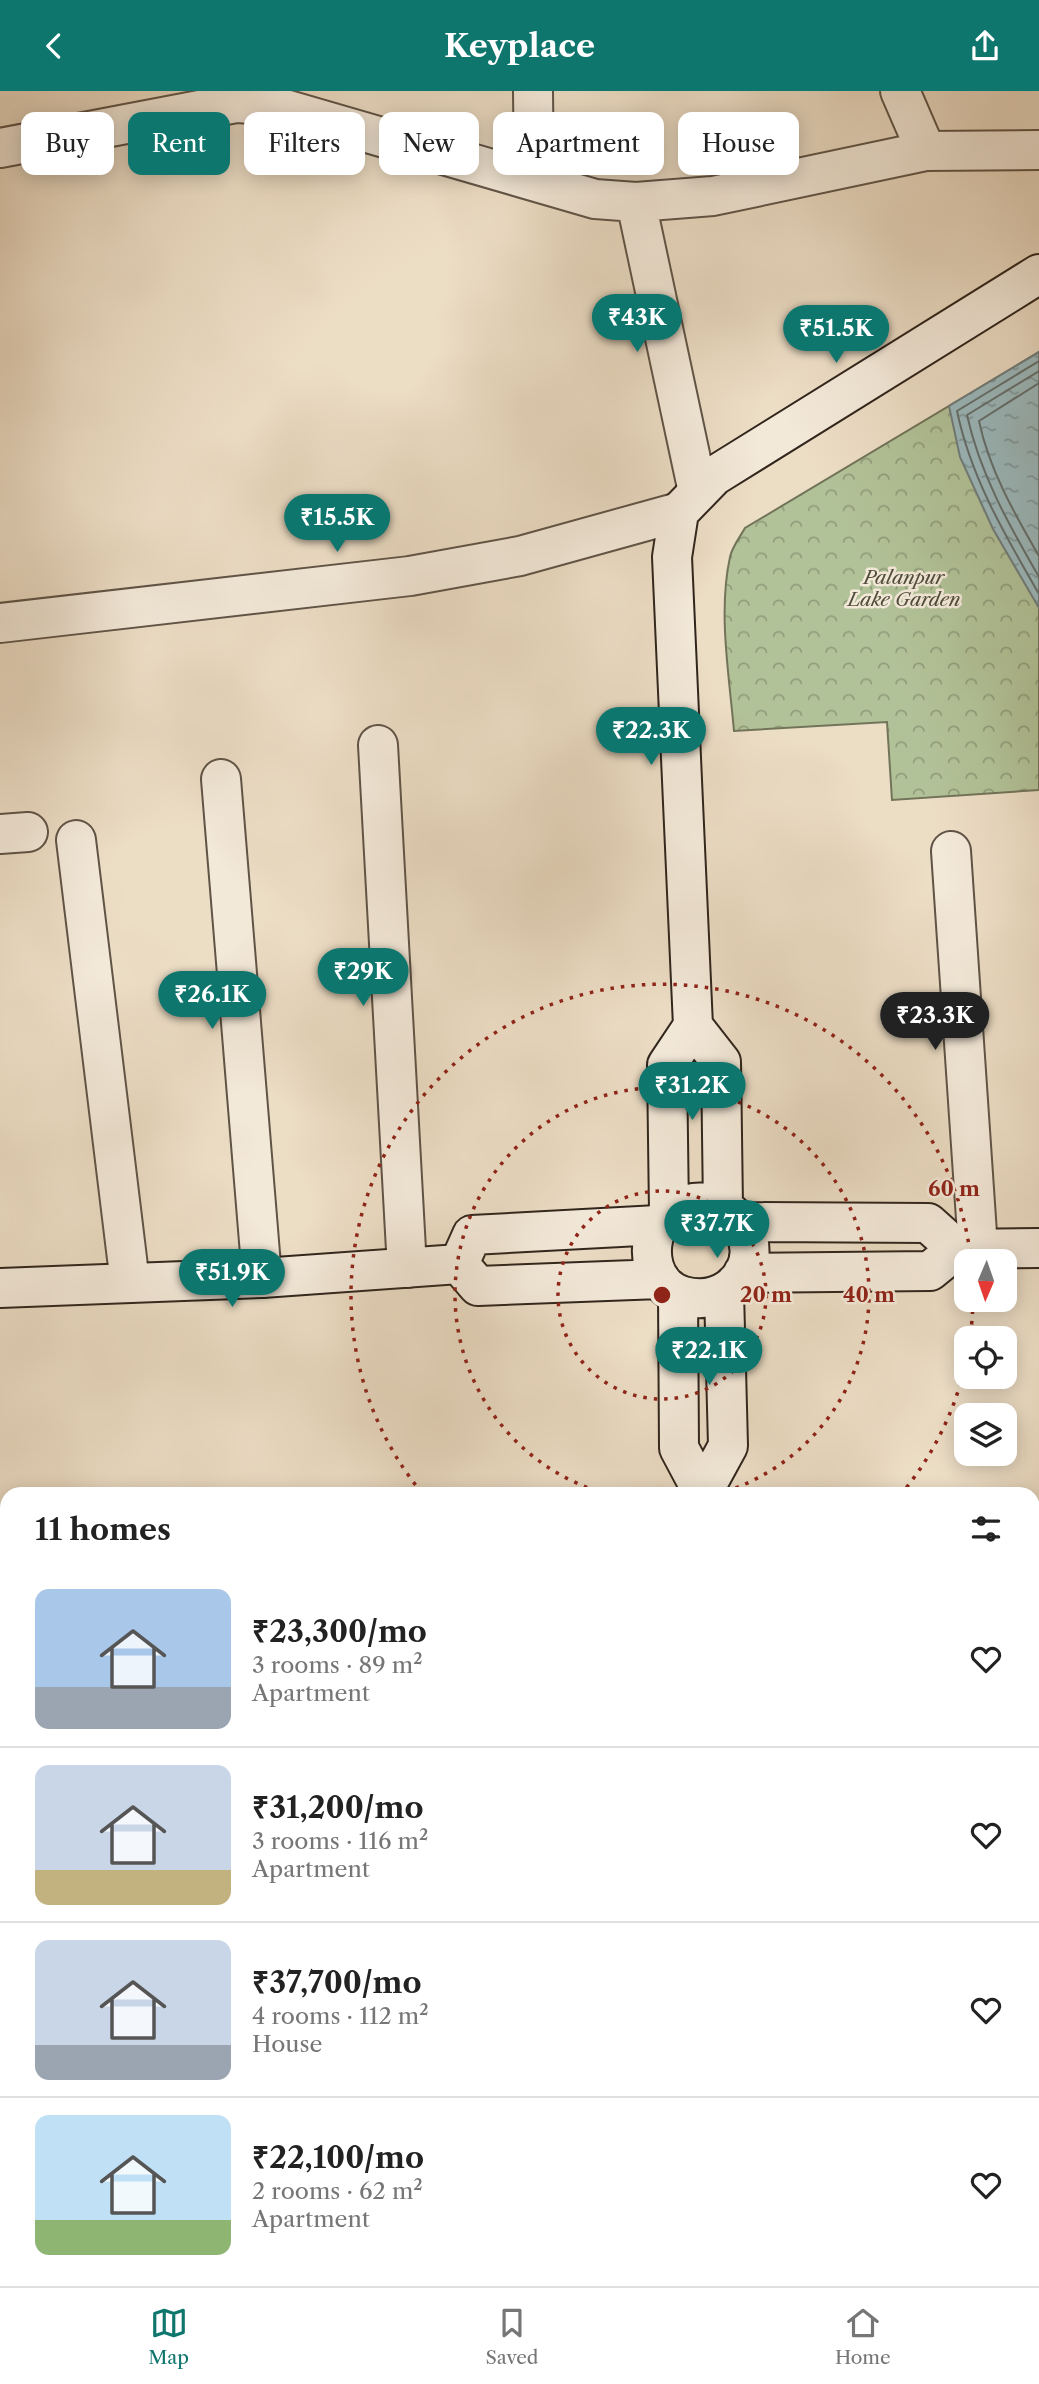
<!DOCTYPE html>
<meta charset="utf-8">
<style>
body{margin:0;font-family:"Libre Caslon Text",serif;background:#f6f6f6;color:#222;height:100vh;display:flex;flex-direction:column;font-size:26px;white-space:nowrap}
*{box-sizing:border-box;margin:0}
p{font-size:23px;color:#767676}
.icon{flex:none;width:38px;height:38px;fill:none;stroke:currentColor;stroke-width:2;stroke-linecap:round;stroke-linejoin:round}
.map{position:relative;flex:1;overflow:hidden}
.drawer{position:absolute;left:0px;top:1396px;width:1040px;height:800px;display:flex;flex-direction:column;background:#fff;border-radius:21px 21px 0 0;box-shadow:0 4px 18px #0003}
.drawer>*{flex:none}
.hud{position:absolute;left:21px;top:21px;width:998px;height:63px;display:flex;gap:14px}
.needle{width:46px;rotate:182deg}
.fabs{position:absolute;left:954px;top:1158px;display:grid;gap:14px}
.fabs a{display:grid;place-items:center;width:63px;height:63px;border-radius:14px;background:#fff;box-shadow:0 4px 18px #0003;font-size:35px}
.price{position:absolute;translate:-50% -60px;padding:0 16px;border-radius:24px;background:#0f766e;color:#fff;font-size:23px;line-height:46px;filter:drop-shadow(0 2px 4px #0008)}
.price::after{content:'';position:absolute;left:50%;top:42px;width:21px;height:16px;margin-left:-10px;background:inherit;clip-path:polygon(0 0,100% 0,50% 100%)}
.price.active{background:#222;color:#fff}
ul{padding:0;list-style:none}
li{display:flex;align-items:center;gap:21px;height:175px;padding:0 35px}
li+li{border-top:2px solid #e0e0e0}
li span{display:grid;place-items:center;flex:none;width:196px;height:140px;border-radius:14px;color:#555}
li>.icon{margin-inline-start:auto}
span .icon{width:84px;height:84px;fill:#fffc;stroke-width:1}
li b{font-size:30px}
h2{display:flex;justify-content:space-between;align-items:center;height:84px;padding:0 35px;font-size:30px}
.chip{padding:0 24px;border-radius:14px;background:#fff;box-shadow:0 4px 18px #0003;font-size:24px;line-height:63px}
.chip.active{background:#0f766e;color:#fff}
header{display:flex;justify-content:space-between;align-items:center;height:91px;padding:0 35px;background:#0f766e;color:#fff;font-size:32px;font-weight:800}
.dock{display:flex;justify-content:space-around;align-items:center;height:98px;border-top:2px solid #e0e0e0;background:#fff;font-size:19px;color:#767676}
.dock a{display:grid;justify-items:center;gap:4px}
.dock .active{color:#0f766e}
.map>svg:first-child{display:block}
.forest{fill:url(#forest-crowns);stroke:#72745a;stroke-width:2}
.water{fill:url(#water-ripples);stroke:#717f7e;stroke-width:2}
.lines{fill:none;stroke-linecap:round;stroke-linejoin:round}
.shore{stroke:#66706e;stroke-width:2}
.street-casing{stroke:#605447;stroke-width:42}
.secondary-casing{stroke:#31261d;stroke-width:42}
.street{stroke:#f3e9d9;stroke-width:38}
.secondary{stroke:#f3e9d9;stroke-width:38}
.ring{fill:none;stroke:#8f2418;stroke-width:3.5;stroke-dasharray:3.5 7}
.labels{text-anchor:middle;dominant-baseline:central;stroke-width:5;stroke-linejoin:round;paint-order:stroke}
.park-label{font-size:19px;font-style:italic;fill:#514d3c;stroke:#f3e9d9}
.centre{fill:#8f2418;stroke:#f3e9d9;stroke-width:3.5}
.ring-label{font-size:21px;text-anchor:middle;font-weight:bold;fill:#8f2418;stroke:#f3e9d9;stroke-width:5;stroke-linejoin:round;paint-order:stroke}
</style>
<header><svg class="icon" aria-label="back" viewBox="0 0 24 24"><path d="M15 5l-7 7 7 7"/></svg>Keyplace<svg class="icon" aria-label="share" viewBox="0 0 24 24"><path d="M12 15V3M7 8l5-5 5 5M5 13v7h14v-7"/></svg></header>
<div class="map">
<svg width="1039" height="2195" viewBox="0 0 1039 2195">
<defs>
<pattern id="forest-crowns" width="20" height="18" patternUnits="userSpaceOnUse" patternTransform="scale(1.75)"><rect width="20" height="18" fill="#b2c298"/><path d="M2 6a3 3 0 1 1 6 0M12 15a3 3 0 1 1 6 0" fill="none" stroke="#919d7b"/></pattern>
<pattern id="water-ripples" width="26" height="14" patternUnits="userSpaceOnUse" patternTransform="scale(1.75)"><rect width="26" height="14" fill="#9cbabe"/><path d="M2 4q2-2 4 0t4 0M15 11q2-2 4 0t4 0" fill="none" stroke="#80979a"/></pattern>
</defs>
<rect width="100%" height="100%" fill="#ecddc5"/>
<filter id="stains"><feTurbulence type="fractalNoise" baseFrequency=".00286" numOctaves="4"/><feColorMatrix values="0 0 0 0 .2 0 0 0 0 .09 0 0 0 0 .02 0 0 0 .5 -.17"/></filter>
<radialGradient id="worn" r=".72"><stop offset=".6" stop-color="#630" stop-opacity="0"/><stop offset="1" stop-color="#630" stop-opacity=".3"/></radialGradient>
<path class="forest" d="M1039,261V699L892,709L887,631L734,640C729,583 718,521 730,466C732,456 740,446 745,437Z"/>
<path class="water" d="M1039,261V517L993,438L960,366L949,315Z"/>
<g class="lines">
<path class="shore" d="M1039,270L957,320C971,387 1005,444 1039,503
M1039,280L967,324C980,383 1009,434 1039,486
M1039,292L979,330C989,378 1014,422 1039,465"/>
<g class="street-casing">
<path id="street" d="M533,0L534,90
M900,0L926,60
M0,57L236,12L271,14L595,108L636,111L713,105L926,60L1039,59
M636,111L698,401
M0,532L410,485L520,465L679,421
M378,654L407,1177
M221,688L262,1187
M0,743L28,741
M76,749L130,1192
M951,760L978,1157"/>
</g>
<g class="secondary-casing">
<path id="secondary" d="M723,1116L721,971L693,935L672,466L679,421L714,385L1039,183
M669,1121L667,974L693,935
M740,1131L928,1132L957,1158
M459,1173L472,1144L658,1134C712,1071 786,1156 729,1198C715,1208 699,1209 683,1205C651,1195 646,1160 658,1134
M459,1173L478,1195L660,1188
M743,1182L930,1180L957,1158L1039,1157
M0,1197L262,1187L459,1173
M678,1203L679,1357L704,1404
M704,1399L728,1355L724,1201
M723,2189L724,2195"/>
</g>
<use href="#street" class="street"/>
<use href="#secondary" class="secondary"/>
</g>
<g class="ring">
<circle cx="662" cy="1204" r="104"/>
<path d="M607 1403A207 207 0 1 1 717 1403"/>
<path d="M973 1209A311 311 0 0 1 970 1247M966 1271A311 311 0 0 1 902 1402M422 1402A311 311 0 1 1 971 1169"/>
</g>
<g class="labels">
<g class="park-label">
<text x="904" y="486">Palanpur<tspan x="904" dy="22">Lake Garden</tspan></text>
</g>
</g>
<circle cx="662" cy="1204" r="10" class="centre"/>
<g class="ring-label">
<text x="954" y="1105">60 m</text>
<text x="766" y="1211">20 m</text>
<text x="869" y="1211">40 m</text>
</g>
<rect width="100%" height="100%" filter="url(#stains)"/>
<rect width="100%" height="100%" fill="url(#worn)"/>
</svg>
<div class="fabs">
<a><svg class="needle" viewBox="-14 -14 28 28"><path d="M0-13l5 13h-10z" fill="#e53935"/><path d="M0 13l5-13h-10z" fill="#767676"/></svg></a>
<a><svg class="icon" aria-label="locate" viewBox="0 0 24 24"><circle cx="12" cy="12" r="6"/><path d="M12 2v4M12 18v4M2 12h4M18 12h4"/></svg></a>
<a><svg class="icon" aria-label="layers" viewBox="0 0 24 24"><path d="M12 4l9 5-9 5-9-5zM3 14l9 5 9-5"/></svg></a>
</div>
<b class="price" style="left:637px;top:263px">₹43K</b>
<b class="price" style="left:836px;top:274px">₹51.5K</b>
<b class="price" style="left:337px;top:463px">₹15.5K</b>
<b class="price" style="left:651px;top:676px">₹22.3K</b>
<b class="price" style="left:363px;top:917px">₹29K</b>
<b class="price" style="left:212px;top:940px">₹26.1K</b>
<b class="price active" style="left:935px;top:961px">₹23.3K</b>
<b class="price" style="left:692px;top:1031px">₹31.2K</b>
<b class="price" style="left:717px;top:1169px">₹37.7K</b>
<b class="price" style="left:232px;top:1218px">₹51.9K</b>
<b class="price" style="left:709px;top:1296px">₹22.1K</b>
<div class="hud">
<a class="chip">Buy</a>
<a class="chip active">Rent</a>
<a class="chip">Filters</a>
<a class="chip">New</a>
<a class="chip">Apartment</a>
<a class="chip">House</a>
</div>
<section class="drawer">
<h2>11 homes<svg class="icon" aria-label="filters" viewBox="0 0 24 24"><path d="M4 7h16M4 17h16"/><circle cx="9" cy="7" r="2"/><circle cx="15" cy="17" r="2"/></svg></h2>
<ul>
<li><span style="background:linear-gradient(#a9c7e8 70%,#9aa5b1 0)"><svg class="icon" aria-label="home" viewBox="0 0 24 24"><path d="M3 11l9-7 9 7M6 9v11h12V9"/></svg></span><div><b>₹23,300/mo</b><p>3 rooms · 89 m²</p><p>Apartment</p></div><svg class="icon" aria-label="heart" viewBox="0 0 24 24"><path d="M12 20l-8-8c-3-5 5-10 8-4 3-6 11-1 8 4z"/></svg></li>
<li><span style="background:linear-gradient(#c9d6e8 75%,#c2b280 0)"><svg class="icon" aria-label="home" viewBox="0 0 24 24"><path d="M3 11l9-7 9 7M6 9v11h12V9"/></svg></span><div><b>₹31,200/mo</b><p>3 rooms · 116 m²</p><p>Apartment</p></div><svg class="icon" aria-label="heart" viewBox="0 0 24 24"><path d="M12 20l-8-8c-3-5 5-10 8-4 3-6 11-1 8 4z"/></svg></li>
<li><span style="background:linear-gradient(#c9d6e8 75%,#9aa5b1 0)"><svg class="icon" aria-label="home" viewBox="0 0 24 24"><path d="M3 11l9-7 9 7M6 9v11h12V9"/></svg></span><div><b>₹37,700/mo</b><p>4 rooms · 112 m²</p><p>House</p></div><svg class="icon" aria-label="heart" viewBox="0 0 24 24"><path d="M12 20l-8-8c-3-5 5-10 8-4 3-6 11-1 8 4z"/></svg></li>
<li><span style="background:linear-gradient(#bfe0f5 75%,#8fb573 0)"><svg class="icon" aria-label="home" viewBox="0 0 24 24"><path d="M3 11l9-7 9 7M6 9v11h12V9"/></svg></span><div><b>₹22,100/mo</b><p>2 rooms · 62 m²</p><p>Apartment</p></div><svg class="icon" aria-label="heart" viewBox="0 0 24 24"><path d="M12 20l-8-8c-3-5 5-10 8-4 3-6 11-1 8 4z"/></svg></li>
</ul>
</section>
</div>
<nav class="dock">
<a class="active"><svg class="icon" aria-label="map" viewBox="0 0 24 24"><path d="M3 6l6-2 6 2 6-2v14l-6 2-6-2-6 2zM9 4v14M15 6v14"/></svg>Map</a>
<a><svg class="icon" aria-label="saved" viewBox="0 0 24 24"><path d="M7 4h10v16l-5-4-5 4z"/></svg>Saved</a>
<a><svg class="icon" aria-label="home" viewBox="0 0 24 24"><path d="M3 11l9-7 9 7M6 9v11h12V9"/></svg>Home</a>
</nav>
